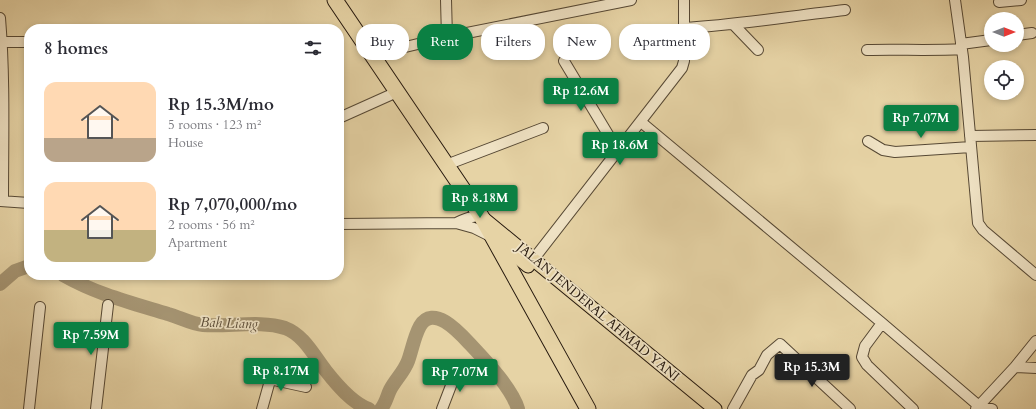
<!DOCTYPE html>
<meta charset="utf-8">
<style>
body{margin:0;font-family:Cardo,serif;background:#f2f2f3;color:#2b2b33;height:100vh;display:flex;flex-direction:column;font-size:15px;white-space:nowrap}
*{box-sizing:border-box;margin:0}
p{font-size:13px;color:#7c7c81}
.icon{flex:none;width:22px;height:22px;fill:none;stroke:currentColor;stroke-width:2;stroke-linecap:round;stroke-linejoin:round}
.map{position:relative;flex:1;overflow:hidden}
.details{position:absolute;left:24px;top:24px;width:320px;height:256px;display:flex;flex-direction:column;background:#fff;border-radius:16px;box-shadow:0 2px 6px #0003}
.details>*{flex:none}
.hud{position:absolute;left:356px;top:24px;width:380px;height:36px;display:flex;gap:8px}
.needle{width:26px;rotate:90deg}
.fabs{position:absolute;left:984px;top:12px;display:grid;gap:8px}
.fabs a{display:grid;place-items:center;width:40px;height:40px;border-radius:50%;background:#fff;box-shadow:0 2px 6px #0003;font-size:20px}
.price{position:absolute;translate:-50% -34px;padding:0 9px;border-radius:4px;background:#0b8043;color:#fff;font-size:13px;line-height:26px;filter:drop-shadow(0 1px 2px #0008)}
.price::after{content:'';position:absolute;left:50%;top:24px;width:12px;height:9px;margin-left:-6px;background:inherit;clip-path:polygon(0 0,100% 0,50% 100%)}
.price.active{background:#222;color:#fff}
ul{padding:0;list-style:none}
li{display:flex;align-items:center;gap:12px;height:100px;padding:0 20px}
li span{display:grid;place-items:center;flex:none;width:112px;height:80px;border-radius:12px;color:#555}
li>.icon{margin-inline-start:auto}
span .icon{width:48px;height:48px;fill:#fffc;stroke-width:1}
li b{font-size:17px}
h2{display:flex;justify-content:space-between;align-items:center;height:48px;padding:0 20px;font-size:17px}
.chip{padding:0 14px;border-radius:16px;background:#fff;box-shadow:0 2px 6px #0003;font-size:14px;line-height:36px}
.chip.active{background:#0b8043;color:#fff}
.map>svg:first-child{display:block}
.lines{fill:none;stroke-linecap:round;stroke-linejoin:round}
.river{stroke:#a59472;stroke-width:14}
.minor-casing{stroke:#564834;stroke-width:12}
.major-casing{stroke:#26190e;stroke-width:15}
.highway-casing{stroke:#26190e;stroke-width:17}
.minor{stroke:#efe2c4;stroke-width:10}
.major{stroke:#e6d3a5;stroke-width:13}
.highway{stroke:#e6d3a5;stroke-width:15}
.labels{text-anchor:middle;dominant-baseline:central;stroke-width:3.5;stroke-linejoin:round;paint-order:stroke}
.street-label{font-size:13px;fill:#26190e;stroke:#efe2c4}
.water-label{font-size:14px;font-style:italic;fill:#594a36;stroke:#efe2c4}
</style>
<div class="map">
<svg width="1036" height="409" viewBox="0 0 1036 409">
<rect width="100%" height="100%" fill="#e6d3a5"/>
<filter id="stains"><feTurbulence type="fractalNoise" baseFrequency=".005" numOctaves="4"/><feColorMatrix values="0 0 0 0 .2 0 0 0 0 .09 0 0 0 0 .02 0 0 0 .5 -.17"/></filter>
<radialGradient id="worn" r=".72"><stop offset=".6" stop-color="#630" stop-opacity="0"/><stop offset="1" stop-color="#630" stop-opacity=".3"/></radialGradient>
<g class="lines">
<path class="river" d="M63,275C96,294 132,303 168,314C179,317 192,324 203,325C229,327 261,320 285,328C304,335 314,356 326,371C337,385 352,403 369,409
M0,284L15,271L29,266
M381,409C386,403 387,396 390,390C395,380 404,372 408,361C412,350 414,337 420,326C433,304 458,331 469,343C484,359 512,388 518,409"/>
<g class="minor-casing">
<path id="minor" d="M446,0L447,37
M955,0L963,57L978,223L983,230L1036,275
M999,2L1021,0
M0,18C5,79 3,140 3,201
M733,24L758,50
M684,28C738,25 791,16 845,10
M1017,35L1032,33
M2,42H29
M961,44L991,40
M867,50C898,49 930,51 962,49
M372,55L447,37L631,0
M564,61L618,151
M339,118L397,92
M641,122L882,323L979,406L992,409
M970,136L1036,135
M868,141L883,150L895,152L971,147
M446,165L543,128
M0,201L29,203
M456,223C465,219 471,216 481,216
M339,224L456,223L474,228L492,237
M529,265L682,68L684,61V0
M882,323L865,346L862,357L867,365L913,409
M1015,367L1036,368
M29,409L40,307
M96,409L108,305
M262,409L269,384L271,380H274L306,387
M442,409L457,370
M733,409L752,375L759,370L767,355L780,344L850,409
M976,409L1015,367L1036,341"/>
</g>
<g class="major-casing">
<path id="major" d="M484,219L715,409
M495,239L528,266"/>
</g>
<g class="highway-casing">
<path id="highway" d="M335,0L481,216L588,409"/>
</g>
<use href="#minor" class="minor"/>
<use href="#major" class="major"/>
<use href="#highway" class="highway"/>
</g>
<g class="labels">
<g class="street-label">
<text transform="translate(598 312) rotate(40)">JALAN JENDERAL AHMAD YANI</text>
</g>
<g class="water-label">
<text transform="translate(229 323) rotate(2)">Bah Liang</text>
</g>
</g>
<rect width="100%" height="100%" filter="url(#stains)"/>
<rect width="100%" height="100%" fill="url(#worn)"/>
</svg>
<div class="fabs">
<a><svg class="needle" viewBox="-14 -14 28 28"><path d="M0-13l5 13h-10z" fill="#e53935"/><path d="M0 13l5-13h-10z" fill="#7c7c81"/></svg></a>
<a><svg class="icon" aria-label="locate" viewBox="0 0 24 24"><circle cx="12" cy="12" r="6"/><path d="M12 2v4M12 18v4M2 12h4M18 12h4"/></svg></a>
</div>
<b class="price" style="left:581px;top:112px">Rp 12.6M</b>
<b class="price" style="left:921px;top:139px">Rp 7.07M</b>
<b class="price" style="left:620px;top:166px">Rp 18.6M</b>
<b class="price" style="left:480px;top:219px">Rp 8.18M</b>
<b class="price" style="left:91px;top:356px">Rp 7.59M</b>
<b class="price active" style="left:812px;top:388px">Rp 15.3M</b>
<b class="price" style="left:281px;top:392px">Rp 8.17M</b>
<b class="price" style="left:460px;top:393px">Rp 7.07M</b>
<div class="hud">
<a class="chip">Buy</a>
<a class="chip active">Rent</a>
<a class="chip">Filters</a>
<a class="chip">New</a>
<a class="chip">Apartment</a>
</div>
<section class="details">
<h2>8 homes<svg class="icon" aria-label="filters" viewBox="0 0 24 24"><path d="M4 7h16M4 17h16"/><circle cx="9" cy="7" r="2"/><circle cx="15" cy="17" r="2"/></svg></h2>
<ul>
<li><span style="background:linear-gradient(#ffd9b3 70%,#b9a48a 0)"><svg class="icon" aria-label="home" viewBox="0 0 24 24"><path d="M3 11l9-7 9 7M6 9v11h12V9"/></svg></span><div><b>Rp 15.3M/mo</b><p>5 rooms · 123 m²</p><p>House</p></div></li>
<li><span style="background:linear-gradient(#ffd9b3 60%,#c2b280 0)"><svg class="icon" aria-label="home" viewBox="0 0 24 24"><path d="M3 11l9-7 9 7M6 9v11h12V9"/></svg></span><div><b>Rp 7,070,000/mo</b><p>2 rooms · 56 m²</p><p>Apartment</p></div></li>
</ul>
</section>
</div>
